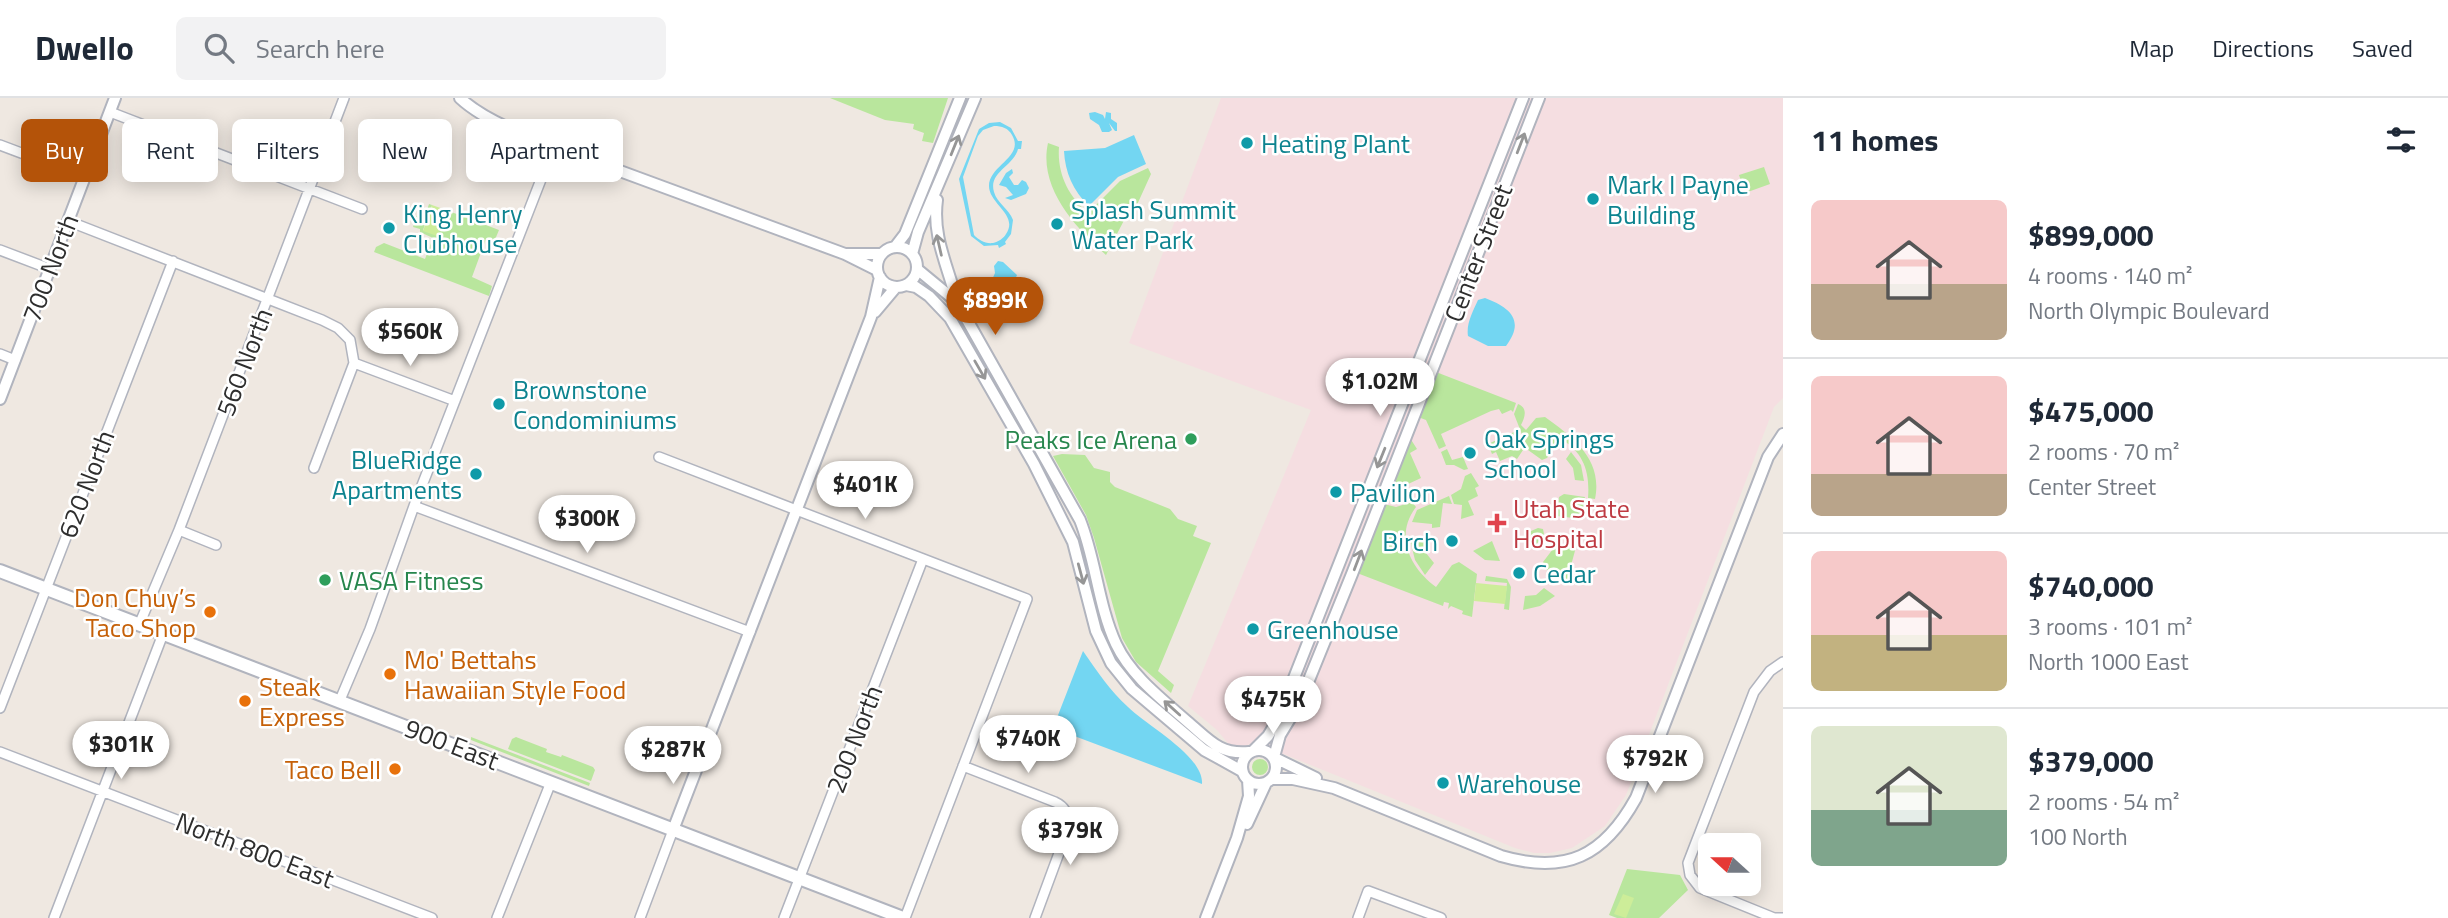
<!DOCTYPE html>
<meta charset="utf-8">
<style>
body{margin:0;font-family:"Titillium Web",sans-serif;background:#f2f2f3;color:#1f2937;height:100vh;display:flex;flex-direction:column;font-size:26px;white-space:nowrap}
*{box-sizing:border-box;margin:0}
p{font-size:23px;color:#747a83}
.icon{flex:none;width:38px;height:38px;fill:none;stroke:currentColor;stroke-width:2;stroke-linecap:round;stroke-linejoin:round}
.map{position:relative;flex:1;overflow:hidden}
.side{display:flex;flex-direction:column;background:#fff;width:665px}
.side>*{flex:none}
.top-card{position:absolute;left:21px;top:21px;width:665px;height:63px;display:flex;gap:14px}
.needle{width:46px;rotate:291deg}
.tools{position:absolute;left:1698px;top:735px;display:grid;gap:14px}
.tools a{display:grid;place-items:center;width:63px;height:63px;border-radius:10px;background:#fff;box-shadow:0 4px 18px #0003;font-size:35px}
.price{position:absolute;translate:-50% -60px;padding:0 16px;border-radius:24px;background:#fff;color:#222;font-size:23px;line-height:46px;filter:drop-shadow(0 2px 4px #0008)}
.price::after{content:'';position:absolute;left:50%;top:42px;width:21px;height:16px;margin-left:-10px;background:inherit;clip-path:polygon(0 0,100% 0,50% 100%)}
.price.selected{background:#b45309;color:#fff}
ul{padding:0;list-style:none}
li{display:flex;align-items:center;gap:21px;height:175px;padding:0 28px}
li+li{border-top:2px solid #e0e1e3}
li span{display:grid;place-items:center;flex:none;width:196px;height:140px;border-radius:10px;color:#555}
li>.icon{margin-inline-start:auto}
span .icon{width:84px;height:84px;fill:#fffc;stroke-width:1}
li b{font-size:30px}
h2{display:flex;justify-content:space-between;align-items:center;height:84px;padding:0 28px;font-size:30px}
.tag{padding:0 24px;border-radius:10px;background:#fff;box-shadow:0 4px 18px #0003;font-size:24px;line-height:63px}
.tag.selected{background:#b45309;color:#fff}
header{display:flex;align-items:center;gap:42px;box-sizing:border-box;height:98px;padding:0 35px;background:#fff;border-bottom:2px solid #e0e1e3}
header strong{font-size:33px}
nav{display:flex;gap:38px;margin-inline-start:auto;font-size:24px}
.search{width:490px;height:63px;background:#f2f2f3;display:flex;align-items:center;gap:18px;box-sizing:border-box;padding:0 24px;border-radius:10px;color:#747a83;font-size:26px}
main{display:flex;flex:1;min-height:0}
.map>svg:first-child{display:block}
.medical{fill:#f5dee1}
.green{fill:#b9e69d}
.pitch{fill:#cded99}
.water{fill:#73d6f2;fill-rule:evenodd}
.lines{fill:none;stroke-linecap:round;stroke-linejoin:round}
.minor-casing{stroke:#b1b4be;stroke-width:12}
.tertiary-casing{stroke:#b1b4be;stroke-width:14}
.secondary-casing{stroke:#b1b4be;stroke-width:16}
.minor{stroke:#fff;stroke-width:9}
.tertiary{stroke:#fff;stroke-width:10}
.secondary{stroke:#fff;stroke-width:12}
.oneway{stroke:#969696}
.culture-dot{fill:#0f9aa8;stroke:#fff;stroke-width:2.5}
.leisure-dot{fill:#2e9e5b;stroke:#fff;stroke-width:2.5}
.health-dot{fill:#e0444e;stroke:#fff;stroke-width:2.5}
.food-dot{fill:#e8710a;stroke:#fff;stroke-width:2.5}
.labels{text-anchor:middle;dominant-baseline:central;stroke-width:5;stroke-linejoin:round;paint-order:stroke}
.culture-label{font-size:26px;fill:#0d838f;stroke:#fff;text-anchor:start}
.street-label{font-size:26px;fill:#2e2e2e;stroke:#fff}
.leisure-label{font-size:26px;fill:#27864d;stroke:#fff;text-anchor:end}
.health-label{font-size:26px;fill:#be3a42;stroke:#fff;text-anchor:start}
.food-label{font-size:26px;fill:#c56008;stroke:#fff;text-anchor:end}
</style>
<header>
<strong>Dwello</strong>
<div class="search"><svg class="icon" aria-label="search" viewBox="0 0 24 24"><circle cx="10" cy="10" r="6"/><path d="M15 15l6 6"/></svg>Search here</div>
<nav><a>Map</a><a>Directions</a><a>Saved</a></nav>
</header>
<main>
<div class="map">
<svg width="1783" height="820" viewBox="0 0 1783 820">
<rect width="100%" height="100%" fill="#efe8e1"/>
<path class="medical" d="M1221,0H1783V300L1774,309L1626,697L1605,728L1572,750L1550,755H1534L1515,750L1254,644L1244,649H1231L1217,632L1188,608L1311,312L1129,245Z"/>
<path class="green" d="M830,0H948L933,45L922,43L924,35L913,31L914,26L885,22Z
M1048,45L1059,49C1057,75 1068,98 1088,115L1120,83L1148,70L1151,76L1136,109L1132,107L1106,157C1076,130 1038,90 1048,45Z
M1764,69L1770,86L1745,95L1739,77Z
M429,106L432,107L423,132L437,137L446,112L499,132L494,144L486,141L472,179L492,188L489,198L374,154L376,149L384,145L425,161L433,140L420,134V131L413,129L416,120L414,117L424,121Z
M1436,274L1516,305L1513,314L1511,312L1502,316L1499,311L1491,313L1441,336L1446,348L1439,351L1426,322L1418,319Z
M1518,306C1528,310 1525,319 1521,327L1526,332L1536,320L1545,319C1574,340 1603,362 1595,401L1588,400C1590,374 1584,355 1561,341L1547,360L1542,362L1528,352L1514,316Z
M1514,334L1523,352L1517,361L1512,358L1500,363L1496,354L1492,356L1488,346Z
M1410,340L1417,351L1410,355L1421,380L1406,387L1408,393C1402,399 1396,398 1389,396Z
M1447,351L1452,362L1463,359L1468,371L1464,372L1454,367H1446L1441,354Z
M1571,354L1581,367L1584,383L1575,382L1573,370L1566,361Z
M1062,356L1085,357L1094,370L1110,374V384L1115,389L1170,411L1178,421L1197,428L1193,438L1211,445L1158,573L1174,587L1171,595L1136,564L1122,540L1094,440L1086,417L1053,358Z
M1471,375L1479,388L1475,390L1478,398L1468,403L1474,417L1461,421L1462,407L1454,406L1451,397L1461,391L1465,378Z
M1564,396L1585,399L1581,421L1557,418L1559,399Z
M1449,398L1452,406L1443,405L1440,429L1432,430V426L1412,424L1417,412Z
M1412,404L1416,409C1394,438 1410,470 1436,489L1452,467L1459,464L1477,476L1472,519L1462,516L1463,513L1451,508L1448,511L1449,505L1444,504L1443,508L1357,475L1384,406L1396,409Z
M1538,430L1543,431L1544,436L1533,451L1524,436Z
M1410,442L1425,444L1426,455L1434,465L1425,477L1415,462Z
M1492,443L1500,463L1485,462L1473,453Z
M1556,447L1576,449L1566,486L1547,472L1543,464Z
M1486,478L1507,481L1511,489L1509,512L1504,511L1507,485L1485,483Z
M1544,490L1555,498L1540,508L1523,512L1525,498L1536,497Z
M471,639L590,685L589,688L471,642Z
M516,639L547,651L546,654L561,659L562,657L593,669L595,672L591,683L508,651L512,641Z
M1252 669a8 8 0 1 1 16 0a8 8 0 1 1-16 0Z
M1627,771L1680,777L1688,792L1659,820H1617L1609,817Z"/>
<path class="pitch" d="M432,107L446,112L437,138L423,133Z
M1476,485L1507,488L1505,506L1474,503Z
M1623,796L1634,800L1626,820L1614,816Z"/>
<path class="water" d="M1095,14L1103,17L1105,21L1106,14L1111,15V21L1117,25V33H1115L1109,25L1112,32L1109,34H1102L1099,27L1090,21L1089,15Z
M1000,24L1011,30L1018,43H1022L1021,51H1018C1014,68 988,74 994,94C997,105 1009,111 1013,122L1011,136L1005,144L1006,146L999,150L998,147L984,148L971,138L959,81L979,31L989,25ZM994,28C1002,28 1008,30 1012,37C1025,59 989,67 989,88C989,106 1019,117 1006,136C1004,140 998,144 993,145C985,146 979,142 974,137L963,79L978,38L983,32Z
M1134,37L1146,66L1118,79L1089,108C1073,93 1065,74 1064,53L1105,50Z
M1012,71L1013,75L1009,79L1014,87H1018L1022,82L1026,84L1029,90L1026,96L1011,102L1005,100L1013,97L1006,89L999,87L1006,75Z
M998,163L1003,164L1017,177L1014,184L1006,185L997,190L991,184L995,175L994,168Z
M1485,200C1509,209 1526,222 1506,248H1488L1468,238C1466,226 1473,213 1478,202Z
M1015,203L1030,204V217L1014,216Z
M1083,553C1097,573 1110,593 1128,609C1147,628 1204,658 1202,686L1053,630Z"/>
<g class="lines">
<g class="minor-casing">
<path id="minor" d="M110,14L362,111
M0,47L85,79
M68,123L322,222L338,230L350,242L354,265L314,370
M0,152L50,171
M0,256L15,262
M354,265L455,303
M659,359L1027,501L905,820
M414,408L750,534
M179,432L216,447
M139,527L179,432L344,0
M340,602L370,531L414,408L554,48
M0,610L173,163
M0,654L432,820
M963,668L1055,704C1066,709 1069,717 1069,728L1035,820
M54,820L163,536
M497,820L551,684
M640,820L673,732
M784,820L923,461
M1358,820L1368,793L1441,820
M1783,820H1774L1700,790L1690,777L1688,765L1754,594L1770,573L1783,564"/>
</g>
<g class="tertiary-casing">
<path id="tertiary" d="M460,0C493,31 566,52 609,69C688,98 767,127 845,156L877,172
M937,102C932,139 948,168 957,204
M895,149L905,136L960,0
M877 169a20 20 0 1 1 40 0a20 20 0 1 1-40 0Z
M846,156H881
M912,156L918,134L975,0
M917,171L957,204L1080,422C1096,462 1098,507 1116,546C1131,578 1163,602 1189,625C1209,642 1220,657 1249,654
M906,187L916,189L929,198L950,220L1034,366L1073,444L1096,533L1111,565L1132,591L1204,652L1242,673
M875,214L896,189
M0,301L115,0
M1242 669a17 17 0 1 1 34 0a17 17 0 1 1-34 0Z
M1254,652L1268,638L1277,623L1523,0
M1274,659L1280,637L1300,604L1352,476L1539,0
M1275,660L1316,680
M1272,681H1293L1334,690L1501,758C1566,777 1604,758 1636,700L1768,359L1783,336
M1247,726L1266,685
M673,732L871,219L880,179
M1206,820L1237,740L1249,698L1248,682"/>
</g>
<g class="secondary-casing">
<path id="secondary" d="M0,473L903,820"/>
</g>
<use href="#minor" class="minor"/>
<use href="#tertiary" class="tertiary"/>
<use href="#secondary" class="secondary"/>
</g>
<defs><path id="oneway-shaft" d="M-6 0H5M1.5-3L5.5 0L1.5 3" fill="none" stroke-width="1.6" stroke-linecap="round" stroke-linejoin="round" transform="scale(1.75)"/></defs>
<g class="oneway">
<use href="#oneway-shaft" transform="translate(1521 45) rotate(-69)"/>
<use href="#oneway-shaft" transform="translate(955 47) rotate(-68)"/>
<use href="#oneway-shaft" transform="translate(939 147) rotate(-103)"/>
<use href="#oneway-shaft" transform="translate(980 272) rotate(60)"/>
<use href="#oneway-shaft" transform="translate(1381 360) rotate(112)"/>
<use href="#oneway-shaft" transform="translate(1358 462) rotate(-69)"/>
<use href="#oneway-shaft" transform="translate(1081 476) rotate(75)"/>
<use href="#oneway-shaft" transform="translate(1172 610) rotate(-138)"/>
</g>
<g class="culture-dot">
<circle cx="1247" cy="45" r="7"/>
<circle cx="1593" cy="101" r="7"/>
<circle cx="1057" cy="126" r="7"/>
<circle cx="389" cy="130" r="7"/>
<circle cx="499" cy="306" r="7"/>
<circle cx="1470" cy="355" r="7"/>
<circle cx="476" cy="376" r="7"/>
<circle cx="1336" cy="394" r="7"/>
<circle cx="1452" cy="443" r="7"/>
<circle cx="1519" cy="475" r="7"/>
<circle cx="1253" cy="531" r="7"/>
<circle cx="1443" cy="685" r="7"/>
</g>
<g class="leisure-dot">
<circle cx="1191" cy="341" r="7"/>
<circle cx="325" cy="482" r="7"/>
</g>
<path class="health-dot" d="M1493.5 414.5h7v7h7v7h-7v7h-7v-7h-7v-7h7z"/>
<g class="food-dot">
<circle cx="210" cy="514" r="7"/>
<circle cx="390" cy="576" r="7"/>
<circle cx="245" cy="603" r="7"/>
<circle cx="395" cy="671" r="7"/>
</g>
<g class="labels">
<g class="culture-label">
<text x="1261" y="45">Heating Plant</text>
<text x="1607" y="86">Mark I Payne<tspan x="1607" dy="30">Building</tspan></text>
<text x="1071" y="111">Splash Summit<tspan x="1071" dy="30">Water Park</tspan></text>
<text x="403" y="115">King Henry<tspan x="403" dy="30">Clubhouse</tspan></text>
<text x="513" y="291">Brownstone<tspan x="513" dy="30">Condominiums</tspan></text>
<text x="1484" y="340">Oak Springs<tspan x="1484" dy="30">School</tspan></text>
<text x="462" y="361" text-anchor="end">BlueRidge<tspan x="462" dy="30">Apartments</tspan></text>
<text x="1350" y="394">Pavilion</text>
<text x="1438" y="443" text-anchor="end">Birch</text>
<text x="1533" y="475">Cedar</text>
<text x="1267" y="531">Greenhouse</text>
<text x="1457" y="685">Warehouse</text>
</g>
<g class="street-label">
<text transform="translate(1478 155) rotate(-69)">Center Street</text>
<text transform="translate(50 170) rotate(-69)">700 North</text>
<text transform="translate(244 264) rotate(-69)">560 North</text>
<text transform="translate(86 386) rotate(-69)">620 North</text>
<text transform="translate(854 641) rotate(-69)">200 North</text>
<text transform="translate(452 646) rotate(21)">900 East</text>
<text transform="translate(255 752) rotate(21)">North 800 East</text>
</g>
<g class="leisure-label">
<text x="1177" y="341">Peaks Ice Arena</text>
<text x="339" y="482" text-anchor="start">VASA Fitness</text>
</g>
<g class="health-label">
<text x="1513" y="410">Utah State<tspan x="1513" dy="30">Hospital</tspan></text>
</g>
<g class="food-label">
<text x="196" y="499">Don Chuy’s<tspan x="196" dy="30">Taco Shop</tspan></text>
<text x="404" y="561" text-anchor="start">Mo' Bettahs<tspan x="404" dy="30">Hawaiian Style Food</tspan></text>
<text x="259" y="588" text-anchor="start">Steak<tspan x="259" dy="30">Express</tspan></text>
<text x="381" y="671">Taco Bell</text>
</g>
</g>
</svg>
<div class="tools">
<a><svg class="needle" viewBox="-14 -14 28 28"><path d="M0-13l5 13h-10z" fill="#e53935"/><path d="M0 13l5-13h-10z" fill="#747a83"/></svg></a>
</div>
<b class="price selected" style="left:995px;top:239px">$899K</b>
<b class="price" style="left:410px;top:270px">$560K</b>
<b class="price" style="left:1380px;top:320px">$1.02M</b>
<b class="price" style="left:865px;top:423px">$401K</b>
<b class="price" style="left:587px;top:457px">$300K</b>
<b class="price" style="left:1273px;top:638px">$475K</b>
<b class="price" style="left:1028px;top:677px">$740K</b>
<b class="price" style="left:121px;top:683px">$301K</b>
<b class="price" style="left:673px;top:688px">$287K</b>
<b class="price" style="left:1655px;top:697px">$792K</b>
<b class="price" style="left:1070px;top:769px">$379K</b>
<div class="top-card">
<a class="tag selected">Buy</a>
<a class="tag">Rent</a>
<a class="tag">Filters</a>
<a class="tag">New</a>
<a class="tag">Apartment</a>
</div>
</div>
<section class="side">
<h2>11 homes<svg class="icon" aria-label="filters" viewBox="0 0 24 24"><path d="M4 7h16M4 17h16"/><circle cx="9" cy="7" r="2"/><circle cx="15" cy="17" r="2"/></svg></h2>
<ul>
<li><span style="background:linear-gradient(#f6c9c9 60%,#b9a48a 0)"><svg class="icon" aria-label="home" viewBox="0 0 24 24"><path d="M3 11l9-7 9 7M6 9v11h12V9"/></svg></span><div><b>$899,000</b><p>4 rooms · 140 m²</p><p>North Olympic Boulevard</p></div></li>
<li><span style="background:linear-gradient(#f6c9c9 70%,#b9a48a 0)"><svg class="icon" aria-label="home" viewBox="0 0 24 24"><path d="M3 11l9-7 9 7M6 9v11h12V9"/></svg></span><div><b>$475,000</b><p>2 rooms · 70 m²</p><p>Center Street</p></div></li>
<li><span style="background:linear-gradient(#f6c9c9 60%,#c2b280 0)"><svg class="icon" aria-label="home" viewBox="0 0 24 24"><path d="M3 11l9-7 9 7M6 9v11h12V9"/></svg></span><div><b>$740,000</b><p>3 rooms · 101 m²</p><p>North 1000 East</p></div></li>
<li><span style="background:linear-gradient(#dfe7d0 60%,#7fa58c 0)"><svg class="icon" aria-label="home" viewBox="0 0 24 24"><path d="M3 11l9-7 9 7M6 9v11h12V9"/></svg></span><div><b>$379,000</b><p>2 rooms · 54 m²</p><p>100 North</p></div></li>
</ul>
</section>
</main>
